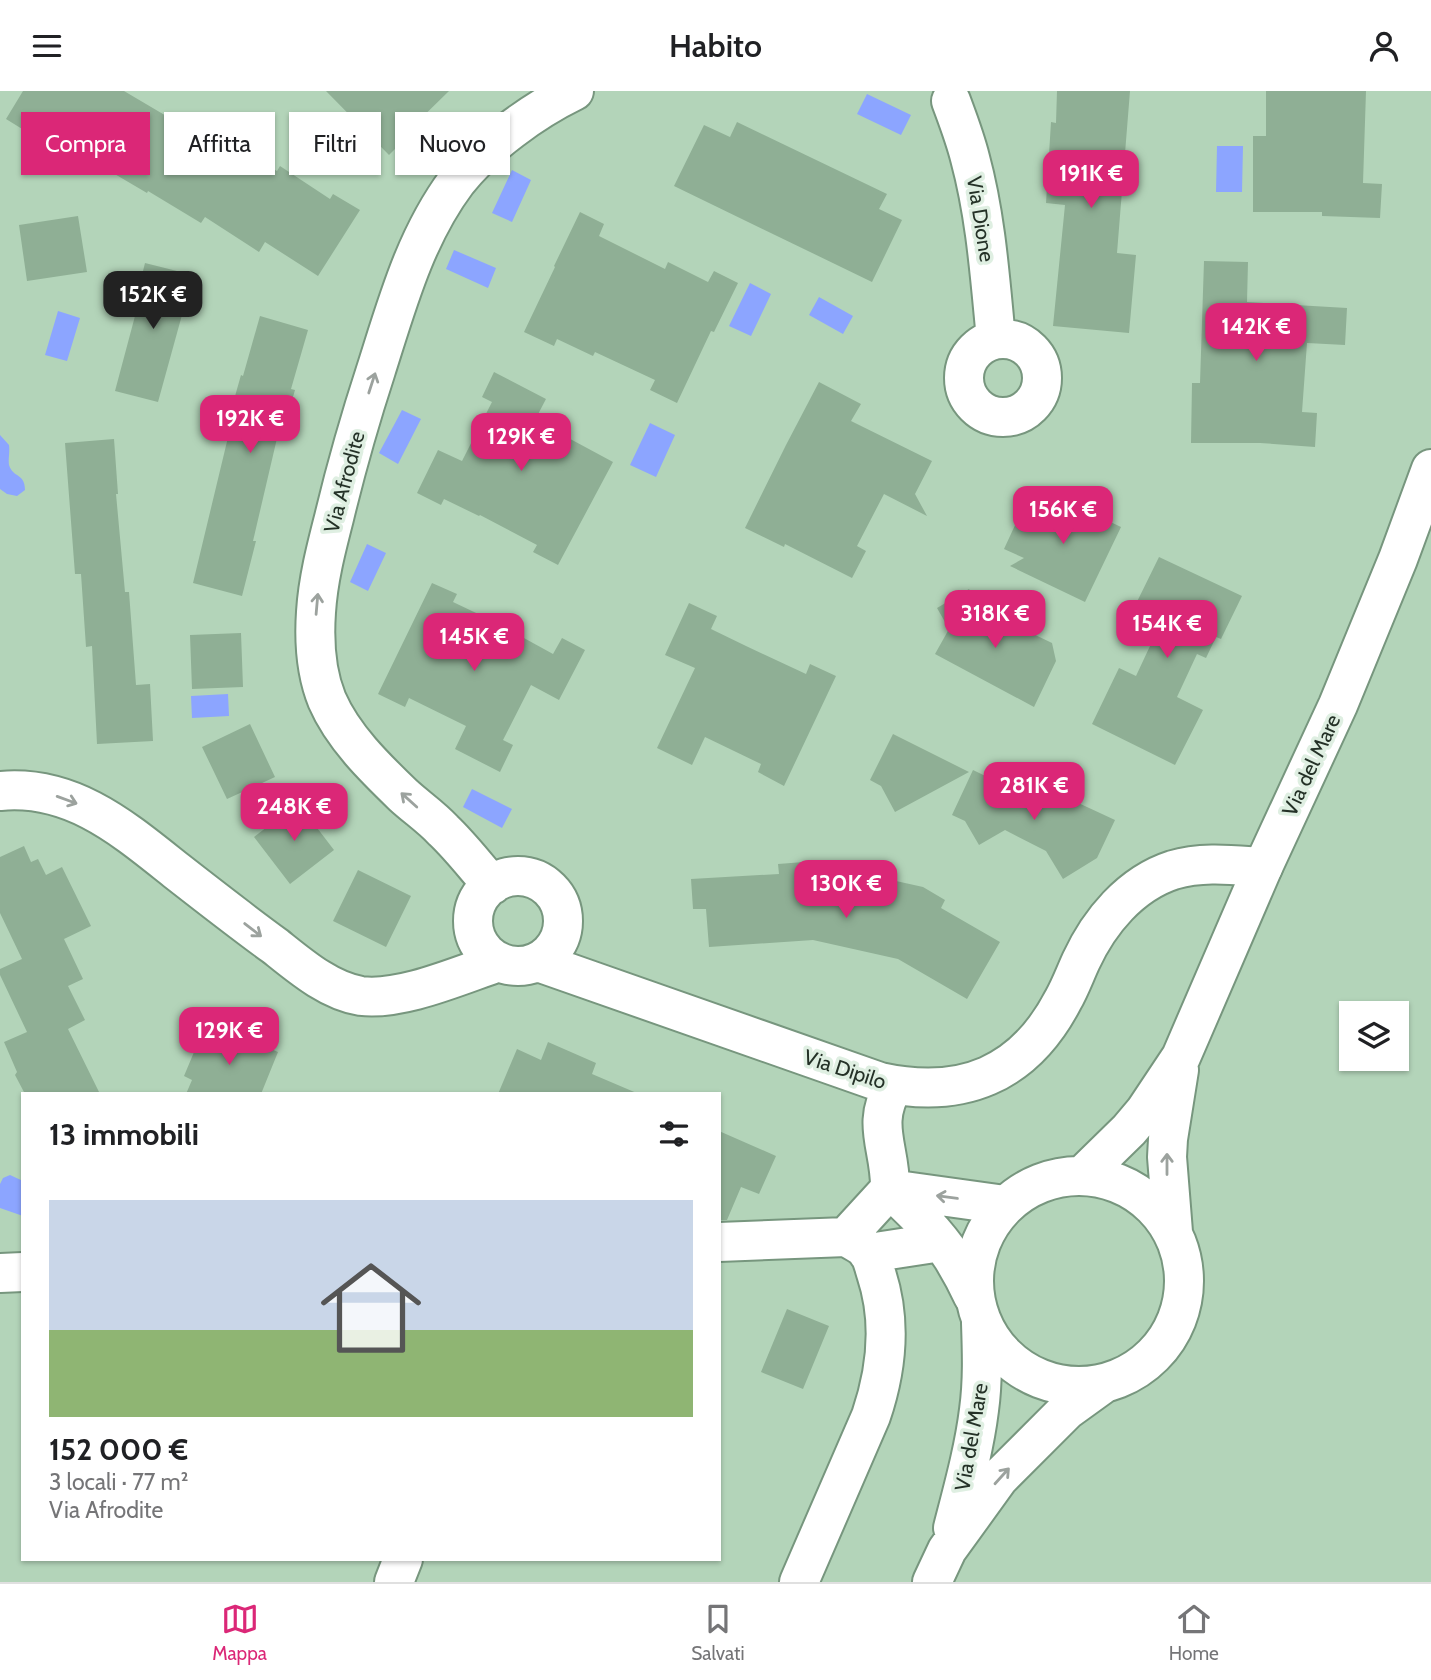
<!DOCTYPE html>
<html lang="it">
<meta charset="utf-8">
<style>
body{margin:0;font-family:Cabin,sans-serif;background:#f6f6f6;color:#202124;height:100vh;display:flex;flex-direction:column;font-size:26px;white-space:nowrap}
*{box-sizing:border-box;margin:0}
p{font-size:23px;color:#757577}
.icon{flex:none;width:38px;height:38px;fill:none;stroke:currentColor;stroke-width:2;stroke-linecap:round;stroke-linejoin:round}
.map{position:relative;flex:1;overflow:hidden}
.details{position:absolute;left:21px;top:1001px;width:700px;height:469px;display:flex;flex-direction:column;background:#fff;border-radius:0px;box-shadow:0 2px 5px #0004}
.details>*{flex:none}
.top-card{position:absolute;left:21px;top:21px;width:700px;height:63px;display:flex;gap:14px}
.buttons{position:absolute;left:1339px;top:910px;display:grid;gap:14px}
.buttons a{display:grid;place-items:center;width:70px;height:70px;border-radius:0px;background:#fff;box-shadow:0 2px 5px #0004;font-size:35px}
.price{position:absolute;translate:-50% -60px;padding:0 16px;border-radius:14px;background:#db2777;color:#fff;font-size:23px;line-height:46px;filter:drop-shadow(0 2px 4px #0008)}
.price::after{content:'';position:absolute;left:50%;top:42px;width:21px;height:16px;margin-left:-10px;background:inherit;clip-path:polygon(0 0,100% 0,50% 100%)}
.price.active{background:#222;color:#fff}
ul{padding:0;list-style:none}
li{display:grid;align-content:center;gap:14px;height:371px;padding:0 28px}
li+li{border-top:2px solid #e0e0e0}
li span{display:grid;place-items:center;height:217px;border-radius:0px;color:#555}
li>.icon{margin-inline-start:auto}
span .icon{width:126px;height:126px;fill:#fffc;stroke-width:1}
li b{font-size:30px}
h2{display:flex;justify-content:space-between;align-items:center;height:84px;padding:0 28px;font-size:30px}
.chip{padding:0 24px;border-radius:0px;background:#fff;box-shadow:0 2px 5px #0004;font-size:24px;line-height:63px}
.chip.active{background:#db2777;color:#fff}
header{display:flex;justify-content:space-between;align-items:center;height:91px;padding:0 28px;background:#fff;font-size:32px;font-weight:600}
.tabs{display:flex;justify-content:space-around;align-items:center;height:98px;border-top:2px solid #e0e0e0;background:#fff;font-size:19px;color:#757577}
.tabs a{display:grid;justify-items:center;gap:4px}
.tabs .active{color:#db2777}
.map>svg:first-child{display:block}
.water{fill:#8ca5ff}
.building{fill:#8faf95}
.lines{fill:none;stroke-linecap:round;stroke-linejoin:round}
.minor-casing{stroke:#77967e;stroke-width:42}
.major-casing{stroke:#77967e;stroke-width:42}
.minor{stroke:#fff;stroke-width:38}
.major{stroke:#fff;stroke-width:38}
.oneway{stroke:#9ca29e}
.labels{text-anchor:middle;dominant-baseline:central;stroke-width:7;stroke-linejoin:round;paint-order:stroke}
.street-label{font-size:21px;fill:#243127;stroke:#dfefe2}
</style>
<header><svg class="icon" aria-label="menu" viewBox="0 0 24 24"><path d="M4 6h16M4 12h16M4 18h16"/></svg>Habito<svg class="icon" aria-label="person" viewBox="0 0 24 24"><circle cx="12" cy="8" r="4"/><path d="M4 21q1-7 8-7t8 7"/></svg></header>
<div class="map">
<svg width="1431" height="1491" viewBox="0 0 1431 1491">
<rect width="100%" height="100%" fill="#b3d4b9"/>
<path class="water" d="M867,3L911,24L901,44L857,23Z
M1217,55H1243L1242,101H1216Z
M512,79L531,89L512,131L492,122Z
M454,159L496,177L488,197L446,178Z
M750,192L771,203L751,245L729,235Z
M819,206L853,225L843,243L809,224Z
M58,220L80,227L67,270L45,264Z
M402,319L421,328L398,373L379,362Z
M650,332L675,344L656,386L630,374Z
M0,344L9,354C10,361 8,368 9,374C13,387 25,382 25,399L17,405L7,403L0,398Z
M367,453L386,462L368,500L350,491Z
M228,603L229,625L192,627L191,605Z
M472,698L512,718L502,737L463,716Z
M10,1084L23,1090V1125L0,1117V1093L3,1087Z"/>
<path class="building" d="M23,0H124L212,52L216,44L277,80L280,75L330,108L333,103L360,119L318,185L265,151L259,161L205,126L201,132L148,100L147,102L67,55L69,67L6,28Z
M326,0H449L404,44L406,47L389,64Z
M1057,0H1130L1117,162L1136,164L1129,242L1053,235L1065,114L1046,112L1051,31L1056,32Z
M1266,0H1366L1363,92L1382,93L1380,127L1322,125V121H1253V45H1266Z
M737,31L887,103L879,118L902,129L872,191L674,95L704,34L730,46Z
M580,121L604,133L599,145L665,178L668,171L708,191L714,180L738,192L714,241L711,240L677,312L650,299L655,289L595,261L593,265L557,248L554,255L524,241L555,176L554,175Z
M78,125L87,181L27,190L19,134Z
M1204,170L1248,171L1247,211L1347,217L1345,254L1307,252L1302,321L1317,322L1315,356L1260,352H1191L1192,292H1200Z
M145,172L193,184L158,311L115,300L135,225L132,224Z
M260,225L308,239L291,298L295,299L282,344L278,343L253,450H256L242,505L193,492L230,338L252,336L228,330L241,284L243,285Z
M494,281L546,308L535,329L613,371L558,474L533,461L537,454L480,424L479,425L444,408L441,414L417,402L438,359L462,370L492,311L482,306Z
M819,291L861,313L851,330L932,370L915,403L927,425L884,403L857,455L866,460L852,487L785,453L784,456L745,437L786,354Z
M114,348L118,403H116L125,501H129L136,594L150,593L153,650L97,653L92,555L86,556L81,483H75L65,352Z
M1050,402L1121,436L1085,511L1010,475L1024,467L1004,458L1022,419L1038,426Z
M1159,466L1242,505L1221,548L1216,546L1206,567L1197,563L1177,606L1203,619L1175,674L1092,633L1119,577L1136,585L1157,540L1129,527Z
M432,492L457,503L453,511L493,530L553,563L562,547L585,559L559,609L531,594L503,649L513,654L500,681L455,658L466,635L409,607L405,616L378,603Z
M969,498L986,528L989,522L1052,552L1056,570L1034,616L935,563L949,538L937,517Z
M689,512L717,525L711,538L746,555L806,583L810,573L836,585L784,695L758,681L761,673L705,646L692,674L657,657L695,577L665,564Z
M241,542L243,596L192,598L190,544Z
M250,633L275,686L227,708L202,656Z
M893,643L969,681L895,721L881,695L870,689Z
M973,679L1052,717L1059,703L1115,729L1097,767L1063,788L1046,760L1005,739L979,754L965,730L952,724Z
M298,712L334,759L290,793L254,746Z
M24,755L31,771L38,768L46,784L62,776L91,835L64,848L83,888L68,895L85,929L68,938L100,1003H25L15,984L17,981L4,951L27,941L0,884V878L22,868L0,822V766Z
M804,771L833,778L831,786L893,801L896,790L923,796L945,809L941,817L1000,851L967,908L898,868L813,849L709,856L706,818H693L691,788L779,783L778,773Z
M358,779L411,805L386,856L333,830Z
M202,942L231,954L236,943L278,961L261,1003H186L192,989L184,985Z
M548,951L596,972L592,983L639,1003H498L517,958L541,969Z
M719,1040L776,1065L759,1103L741,1096L727,1129H719Z
M787,1218L829,1235L803,1298L761,1281Z"/>
<g class="lines">
<g class="minor-casing">
<path id="minor" d="M951,10C958,29 965,47 970,67C986,126 990,187 996,248
M964 287a39 39 0 1 1 78 0a39 39 0 1 1-78 0Z
M0,700C73,693 125,739 178,781C210,806 242,831 275,855C300,875 329,900 361,905C402,910 460,884 499,871
M473 830a45 45 0 1 1 90 0a45 45 0 1 1-90 0Z
M492,794C476,776 461,756 443,739C431,726 416,716 403,704C375,677 343,646 327,609C316,582 314,550 316,521C318,489 326,458 334,427C346,377 360,328 376,279C397,213 415,146 457,90C486,54 533,20 574,0
M538,871L880,991C962,1009 1024,984 1063,909C1070,897 1075,883 1081,870C1099,831 1130,793 1173,779C1203,770 1233,774 1263,776
M894,994C870,1034 891,1057 890,1098C912,1119 935,1140 952,1166C960,1179 967,1192 973,1205
M890,1098L1005,1114
M719,1151L846,1146L890,1098
M869,1162L941,1151
M0,1182L23,1181
M394,1491L403,1468
M799,1491L871,1325C887,1278 892,1230 876,1182C874,1176 872,1166 868,1162C864,1155 853,1150 846,1146"/>
</g>
<g class="major-casing">
<path id="major" d="M1083,1084L1129,1039L1145,1020L1181,966L1263,776L1338,614L1398,468L1431,378
M974 1190a105 105 0 1 1 210 0a105 105 0 1 1-210 0Z
M1173,1141L1167,1066L1168,1048L1179,979
M953,1437C963,1398 974,1359 979,1319C983,1290 982,1261 981,1232
M932,1491L947,1459L999,1387L1067,1319L1103,1293"/>
</g>
<use href="#minor" class="minor"/>
<use href="#major" class="major"/>
</g>
<defs><path id="oneway-shaft" d="M-6 0H5M1.5-3L5.5 0L1.5 3" fill="none" stroke-width="1.6" stroke-linecap="round" stroke-linejoin="round" transform="scale(1.75)"/></defs>
<g class="oneway">
<use href="#oneway-shaft" transform="translate(372 292) rotate(-72)"/>
<use href="#oneway-shaft" transform="translate(317 513) rotate(-85)"/>
<use href="#oneway-shaft" transform="translate(67 709) rotate(20)"/>
<use href="#oneway-shaft" transform="translate(409 709) rotate(-138)"/>
<use href="#oneway-shaft" transform="translate(253 839) rotate(38)"/>
<use href="#oneway-shaft" transform="translate(1167 1073) rotate(-90)"/>
<use href="#oneway-shaft" transform="translate(947 1106) rotate(-172)"/>
<use href="#oneway-shaft" transform="translate(1002 1385) rotate(-48)"/>
</g>
<g class="labels">
<g class="street-label">
<text transform="translate(981 128) rotate(81)">Via Dione</text>
<text transform="translate(344 391) rotate(-75)">Via Afrodite</text>
<text transform="translate(1311 674) rotate(-65)">Via del Mare</text>
<text transform="translate(845 978) rotate(18)">Via Dipilo</text>
<text transform="translate(971 1346) rotate(-80)">Via del Mare</text>
</g>
</g>
</svg>
<div class="buttons">
<a><svg class="icon" aria-label="layers" viewBox="0 0 24 24"><path d="M12 4l9 5-9 5-9-5zM3 14l9 5 9-5"/></svg></a>
</div>
<b class="price" style="left:1091px;top:119px">191K €</b>
<b class="price active" style="left:153px;top:240px">152K €</b>
<b class="price" style="left:1256px;top:272px">142K €</b>
<b class="price" style="left:250px;top:364px">192K €</b>
<b class="price" style="left:521px;top:382px">129K €</b>
<b class="price" style="left:1063px;top:455px">156K €</b>
<b class="price" style="left:995px;top:559px">318K €</b>
<b class="price" style="left:1167px;top:569px">154K €</b>
<b class="price" style="left:474px;top:582px">145K €</b>
<b class="price" style="left:1034px;top:731px">281K €</b>
<b class="price" style="left:294px;top:752px">248K €</b>
<b class="price" style="left:846px;top:829px">130K €</b>
<b class="price" style="left:229px;top:976px">129K €</b>
<div class="top-card">
<a class="chip active">Compra</a>
<a class="chip">Affitta</a>
<a class="chip">Filtri</a>
<a class="chip">Nuovo</a>
</div>
<section class="details">
<h2>13 immobili<svg class="icon" aria-label="filters" viewBox="0 0 24 24"><path d="M4 7h16M4 17h16"/><circle cx="9" cy="7" r="2"/><circle cx="15" cy="17" r="2"/></svg></h2>
<ul>
<li><span style="background:linear-gradient(#c9d6e8 60%,#8fb573 0)"><svg class="icon" aria-label="home" viewBox="0 0 24 24"><path d="M3 11l9-7 9 7M6 9v11h12V9"/></svg></span><div><b>152 000 €</b><p>3 locali · 77 m²</p><p>Via Afrodite</p></div></li>
</ul>
</section>
</div>
<nav class="tabs">
<a class="active"><svg class="icon" aria-label="map" viewBox="0 0 24 24"><path d="M3 6l6-2 6 2 6-2v14l-6 2-6-2-6 2zM9 4v14M15 6v14"/></svg>Mappa</a>
<a><svg class="icon" aria-label="saved" viewBox="0 0 24 24"><path d="M7 4h10v16l-5-4-5 4z"/></svg>Salvati</a>
<a><svg class="icon" aria-label="home" viewBox="0 0 24 24"><path d="M3 11l9-7 9 7M6 9v11h12V9"/></svg>Home</a>
</nav>
